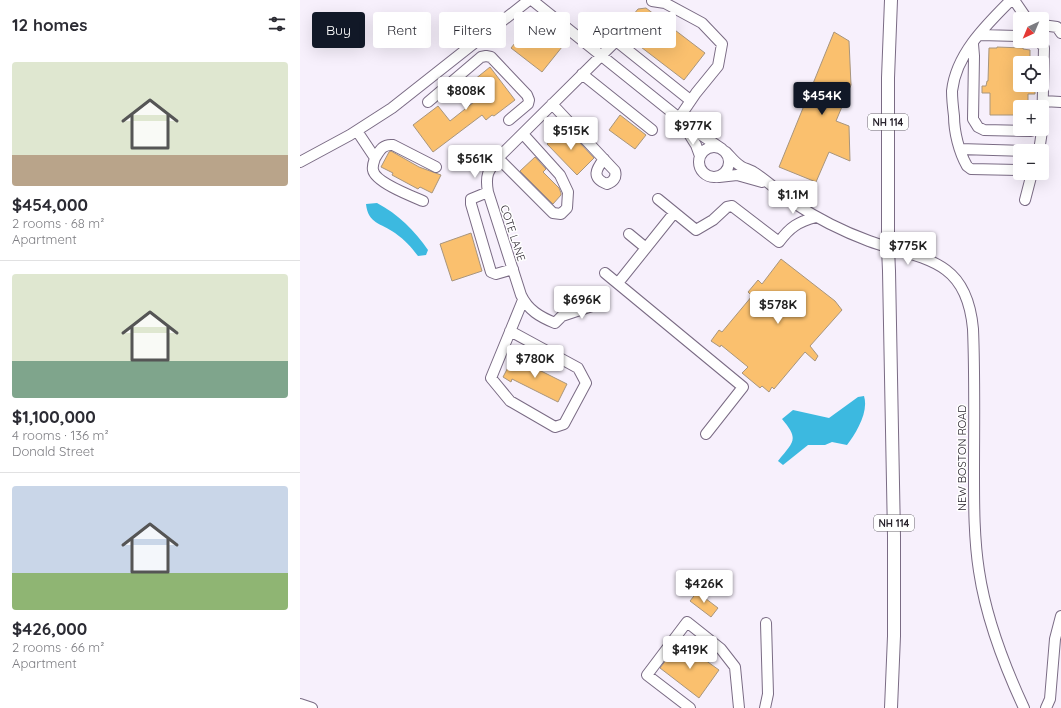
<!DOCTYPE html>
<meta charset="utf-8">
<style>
body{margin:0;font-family:Quicksand,sans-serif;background:#f2f2f3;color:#2b2b33;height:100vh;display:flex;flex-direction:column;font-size:15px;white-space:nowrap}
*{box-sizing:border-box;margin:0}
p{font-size:13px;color:#7c7c81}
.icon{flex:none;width:22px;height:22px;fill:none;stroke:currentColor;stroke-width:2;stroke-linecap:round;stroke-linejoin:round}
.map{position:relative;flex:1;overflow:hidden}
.panel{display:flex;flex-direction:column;background:#fff;width:300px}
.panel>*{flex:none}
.top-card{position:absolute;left:12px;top:12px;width:380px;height:36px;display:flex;gap:8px}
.needle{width:26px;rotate:224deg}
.buttons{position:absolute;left:713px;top:12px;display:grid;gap:8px}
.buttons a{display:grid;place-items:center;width:36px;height:36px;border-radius:4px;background:#fff;box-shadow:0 4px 16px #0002;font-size:20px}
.price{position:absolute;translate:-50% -34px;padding:0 9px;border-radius:4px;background:#fff;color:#222;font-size:13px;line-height:26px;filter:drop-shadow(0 1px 2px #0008)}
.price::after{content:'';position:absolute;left:50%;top:24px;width:12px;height:9px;margin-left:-6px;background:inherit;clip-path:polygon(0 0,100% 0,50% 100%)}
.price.active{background:#111827;color:#fff}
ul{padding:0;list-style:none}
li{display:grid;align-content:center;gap:8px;height:212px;padding:0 12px}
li+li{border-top:1px solid #e1e1e2}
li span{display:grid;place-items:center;height:124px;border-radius:4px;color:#555}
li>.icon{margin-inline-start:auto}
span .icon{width:72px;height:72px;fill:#fffc;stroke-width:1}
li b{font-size:17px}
h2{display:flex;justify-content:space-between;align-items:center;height:48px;padding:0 12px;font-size:17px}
.chip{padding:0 14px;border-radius:4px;background:#fff;box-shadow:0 4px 16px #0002;font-size:14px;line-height:36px}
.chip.active{background:#111827;color:#fff}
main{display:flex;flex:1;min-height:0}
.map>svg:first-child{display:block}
.water{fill:#3cb9e0}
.building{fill:#fac06e;stroke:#a8957d}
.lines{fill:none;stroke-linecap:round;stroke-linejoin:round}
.minor-casing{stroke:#7a6b84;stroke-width:12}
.major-casing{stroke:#7a6b84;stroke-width:14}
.minor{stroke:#fff;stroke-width:10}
.major{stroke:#fff;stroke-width:12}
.labels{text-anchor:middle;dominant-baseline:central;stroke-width:3;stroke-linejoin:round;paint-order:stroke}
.shield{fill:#fff;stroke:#6a666d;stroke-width:1}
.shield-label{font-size:10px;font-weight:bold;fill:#2a242e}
.street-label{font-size:11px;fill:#2a242e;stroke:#fff}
</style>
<main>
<section class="panel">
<h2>12 homes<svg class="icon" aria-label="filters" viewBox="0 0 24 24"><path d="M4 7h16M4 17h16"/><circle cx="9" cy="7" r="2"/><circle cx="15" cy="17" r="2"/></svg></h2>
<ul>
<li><span style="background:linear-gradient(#dfe7d0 75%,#b9a48a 0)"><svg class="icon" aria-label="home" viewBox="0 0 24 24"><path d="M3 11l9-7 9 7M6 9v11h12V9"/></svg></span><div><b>$454,000</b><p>2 rooms · 68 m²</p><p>Apartment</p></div></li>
<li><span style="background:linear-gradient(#dfe7d0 70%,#7fa58c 0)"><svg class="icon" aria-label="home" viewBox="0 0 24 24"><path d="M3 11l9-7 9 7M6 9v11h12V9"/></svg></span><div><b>$1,100,000</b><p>4 rooms · 136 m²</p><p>Donald Street</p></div></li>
<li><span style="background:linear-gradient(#c9d6e8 70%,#8fb573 0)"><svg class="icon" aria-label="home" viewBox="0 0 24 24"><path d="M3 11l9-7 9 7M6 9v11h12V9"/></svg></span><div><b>$426,000</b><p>2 rooms · 66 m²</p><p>Apartment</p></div></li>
</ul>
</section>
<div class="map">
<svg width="761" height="708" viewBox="0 0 761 708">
<rect width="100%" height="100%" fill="#f7f0fc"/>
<path class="water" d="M77,203C98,214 115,231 128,250L126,255L118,256C111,247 105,240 95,233C81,223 68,224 66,204Z
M564,396C569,412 556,433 547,445L532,442L525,445H508L483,465L478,461C493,442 500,440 482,419L493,410L529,418L558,397Z"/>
<path class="building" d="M346,8L405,53L384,80L320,31L338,9Z
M232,22L262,47L242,72L211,48Z
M534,32L549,41L551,85L536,121L549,126L550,161L529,152L516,182L479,167Z
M697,47L723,48V49L730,50V63H720V85H731V87H735V94H728V107H720V115H690V93H682V86H686L687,81H688L689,48H697Z
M190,67L215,100L194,116L192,115L186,120L182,115L133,152L113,125L138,106L150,121L179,98L169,84Z
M320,115L346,135L335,149L309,130Z
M265,127L294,158L277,175L247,144Z
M91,151L119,167L141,175L132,193L120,187L118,189L92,175L93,173L81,167L89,152Z
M235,157L246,169L243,172L259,188L261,193V195L253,204L220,171Z
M171,233L182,271L152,281L140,244Z
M481,259L535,301L542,310L510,346L518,356L515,361L505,352L474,389L472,387L469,392L462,386L460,388L442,373L448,367L421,345L420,347L411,341L419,330L422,332L452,296L448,292L458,280L462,284Z
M215,354L223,358L221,361L267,384L258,402L212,379L211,382L203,377Z
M397,592L418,608L411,617L390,601Z
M380,642L419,670L399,698L360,668Z"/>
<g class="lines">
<g class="minor-casing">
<path id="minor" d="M232,0L379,118L389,122L400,134L422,149
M711,0C686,25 656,54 652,91C652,99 653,108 654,116C654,132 659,152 667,166L671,169L720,170
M714,0L727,19
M352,1L365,3L402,23L422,44L418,66L396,93L379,118
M742,25L757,27L761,33
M680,35L720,36
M673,44L674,56L673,119L678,127L684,130L731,131L736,129
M282,74L352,130
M743,101L761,102
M128,102L181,57L186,56L191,57L227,95L229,100L228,104L209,120
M252,104L315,171C317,178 313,182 307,184C291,178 296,169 304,159
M381,121L396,145L400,156
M57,131L75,158C74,161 72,166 73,170C75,182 111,196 123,201
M399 162a15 15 0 1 1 30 0a15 15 0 1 1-30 0Z
M660,149L724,151
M739,151L742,131L744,48L740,41
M426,152C431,157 435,163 442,167C446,169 451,170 455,173C469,182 481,194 494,203C518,219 542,231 569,241C593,250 626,255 646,270C665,284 671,307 673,329C675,377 674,426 674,474C674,506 674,539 679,571C686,618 704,665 724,708
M75,158C80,150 83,144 93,145L136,167
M198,158L253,213L261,214L267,208L268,192L260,175L223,134
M0,162L50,135L92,108L229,0
M419,177L437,175L462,182
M188,192L171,199V204L191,272L196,274L213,269
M358,199L396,230L413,220L427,207L432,206L479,242C490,227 498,222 516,217
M725,200L732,173
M329,234L346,248
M305,273L443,387L406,434
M318,283L374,213
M301,303L262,316L255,323C240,317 228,310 221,295L188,192C185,175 188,171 198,158L314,43L317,42L320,44L390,100
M210,331L278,368L286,383L264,424L255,427L210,401L191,378L223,300
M0,704L12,708
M390,708L347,675L387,622L421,649L435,667L439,708
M465,708L468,694L466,623
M746,708L750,699L755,639L761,616"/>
</g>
<g class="major-casing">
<path id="major" d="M591,0L588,78V248L589,271L594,536V636L591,708"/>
</g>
<use href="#minor" class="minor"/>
<use href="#major" class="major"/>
</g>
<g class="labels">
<g class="shield">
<rect x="568" y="114" width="40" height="16" rx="3"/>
<rect x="574" y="515" width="40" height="16" rx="3"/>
</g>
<g class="shield-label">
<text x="588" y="122">NH 114</text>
<text x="594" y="523">NH 114</text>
</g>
<g class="street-label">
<text transform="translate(213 233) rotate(72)">COTE LANE</text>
<text transform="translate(662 458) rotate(-90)">NEW BOSTON ROAD</text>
</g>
</g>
</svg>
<div class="buttons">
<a><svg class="needle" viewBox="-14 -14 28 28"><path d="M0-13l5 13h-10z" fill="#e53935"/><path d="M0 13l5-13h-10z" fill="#7c7c81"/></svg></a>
<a><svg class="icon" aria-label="locate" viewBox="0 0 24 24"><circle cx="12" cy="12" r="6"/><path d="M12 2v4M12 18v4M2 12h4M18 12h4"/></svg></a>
<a>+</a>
<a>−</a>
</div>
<b class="price" style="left:166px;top:111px">$808K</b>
<b class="price active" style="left:522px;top:116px">$454K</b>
<b class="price" style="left:393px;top:146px">$977K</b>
<b class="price" style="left:271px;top:151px">$515K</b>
<b class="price" style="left:175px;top:179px">$561K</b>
<b class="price" style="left:493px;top:215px">$1.1M</b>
<b class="price" style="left:608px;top:266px">$775K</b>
<b class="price" style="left:282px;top:320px">$696K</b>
<b class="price" style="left:478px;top:325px">$578K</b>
<b class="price" style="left:235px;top:379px">$780K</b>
<b class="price" style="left:404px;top:604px">$426K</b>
<b class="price" style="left:390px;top:670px">$419K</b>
<div class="top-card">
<a class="chip active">Buy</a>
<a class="chip">Rent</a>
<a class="chip">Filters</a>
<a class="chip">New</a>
<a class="chip">Apartment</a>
</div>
</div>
</main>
